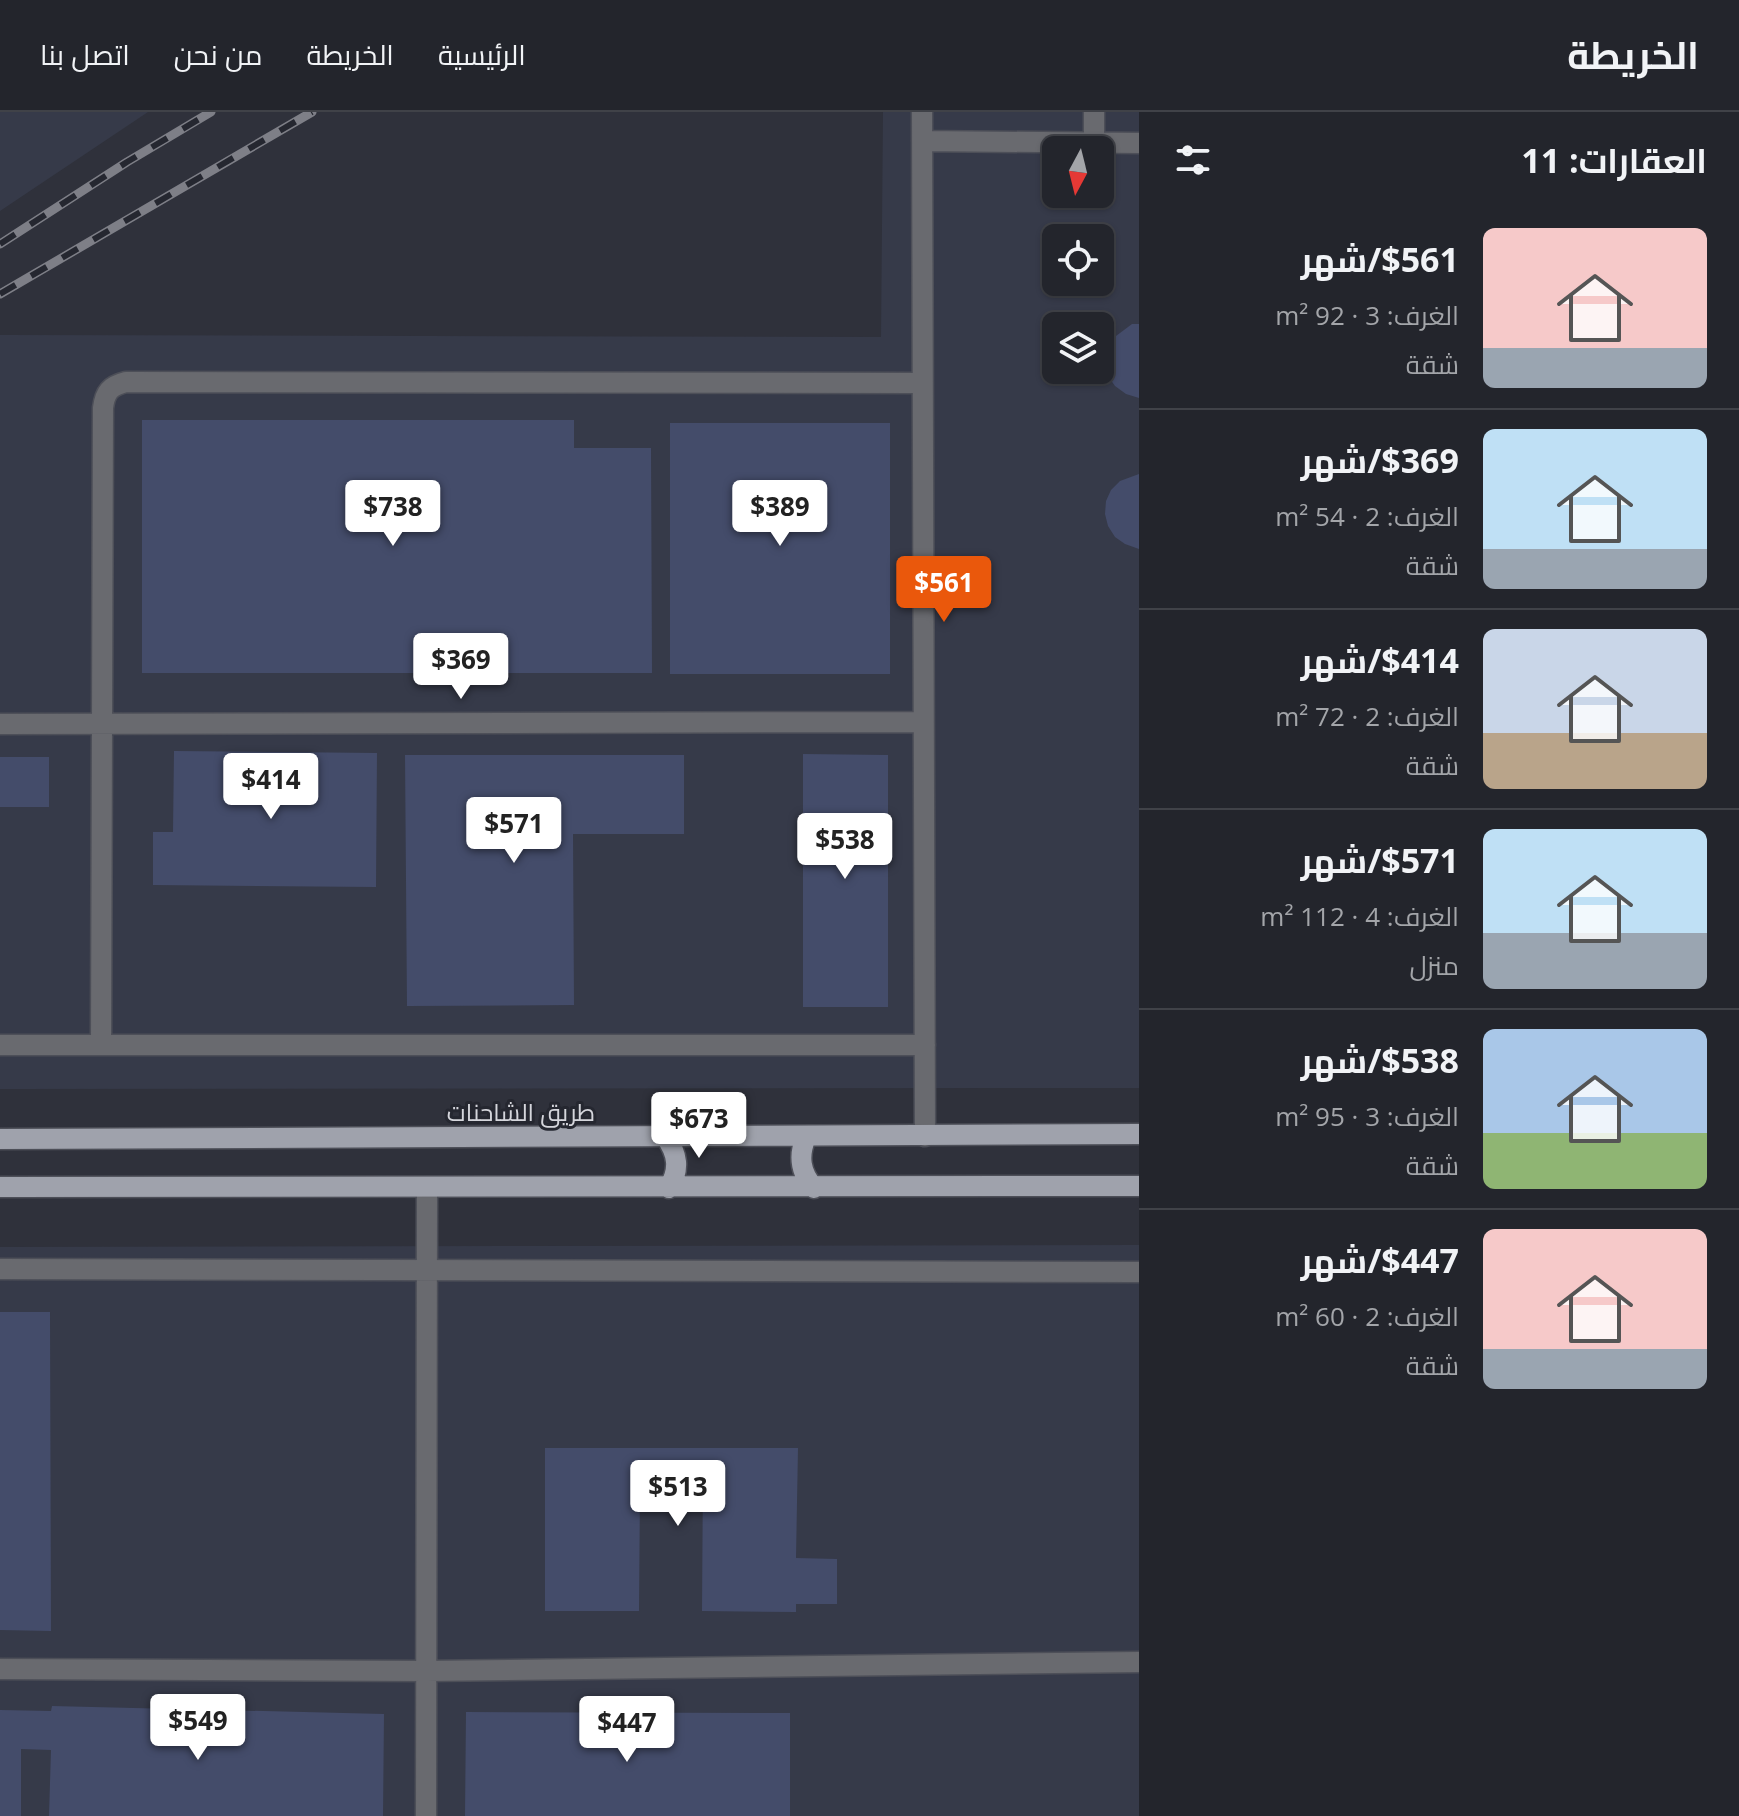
<!DOCTYPE html>
<html lang="ar">
<meta charset="utf-8">
<style>
body{margin:0;font-family:"Open Sans",Cairo,sans-serif;background:#2b2d34;color:#f1f3f6;direction:rtl;height:100vh;display:flex;flex-direction:column;font-size:30px;white-space:nowrap}
*{box-sizing:border-box;margin:0}
p{font-size:26px;color:#a3a5a9}
.icon{flex:none;width:44px;height:44px;fill:none;stroke:currentColor;stroke-width:2;stroke-linecap:round;stroke-linejoin:round}
.map{position:relative;flex:1;overflow:hidden;direction:ltr}
.sheet{display:flex;flex-direction:column;background:#23252c;width:600px}
.sheet>*{flex:none}
.needle{width:52px;rotate:187deg}
.tools{position:absolute;left:1042px;top:24px;display:grid;gap:16px}
.tools a{display:grid;place-items:center;width:72px;height:72px;border-radius:12px;background:#23252c;box-shadow:0 2px 6px #0004,0 0 0 2px #404248;font-size:40px}
.price{position:absolute;translate:-50% -68px;padding:0 18px;border-radius:8px;background:#fff;color:#222;font-size:26px;line-height:52px;filter:drop-shadow(0 2px 4px #0008)}
.price::after{content:'';position:absolute;left:50%;top:48px;width:24px;height:18px;margin-left:-12px;background:inherit;clip-path:polygon(0 0,100% 0,50% 100%)}
.price.selected{background:#ea580c;color:#fff}
ul{padding:0;list-style:none}
li{display:flex;align-items:center;gap:24px;height:200px;padding:0 32px}
li+li{border-top:2px solid #404248}
li span{display:grid;place-items:center;flex:none;width:224px;height:160px;border-radius:12px;color:#555}
li>.icon{margin-inline-start:auto}
span .icon{width:96px;height:96px;fill:#fffc;stroke-width:1}
li b{font-size:34px}
h2{display:flex;justify-content:space-between;align-items:center;height:96px;padding:0 32px;font-size:34px}
header{display:flex;align-items:center;gap:48px;box-sizing:border-box;height:112px;padding:0 40px;background:#23252c;border-bottom:2px solid #404248}
header strong{font-size:38px}
nav{display:flex;gap:44px;margin-inline-start:auto;font-size:28px}
main{display:flex;flex:1;min-height:0}
.map>svg:first-child{display:block}
.built{fill:#363a49;fill-rule:evenodd}
.building{fill:#444c6a}
.lines{fill:none;stroke-linecap:round;stroke-linejoin:round}
.minor-casing{stroke:#4d4f58;stroke-width:23}
.major-casing{stroke:#4d4f58;stroke-width:23}
.minor{stroke:#696a6f;stroke-width:20}
.major{stroke:#9fa2ac;stroke-width:20}
.rail-casing{stroke:#7e7f87;stroke-width:9}
.rail{stroke:#252730;stroke-width:6;stroke-dasharray:18;stroke-linecap:butt}
.labels{text-anchor:middle;dominant-baseline:central;stroke-width:6;stroke-linejoin:round;paint-order:stroke}
.street-label{font-size:24px;fill:#d5d6dc;stroke:#252730}
</style>
<header>
<strong>الخريطة</strong>
<nav><a>الرئيسية</a><a>الخريطة</a><a>من نحن</a><a>اتصل بنا</a></nav>
</header>
<main>
<section class="sheet">
<h2>العقارات: 11<svg class="icon" aria-label="filters" viewBox="0 0 24 24"><path d="M4 7h16M4 17h16"/><circle cx="9" cy="7" r="2"/><circle cx="15" cy="17" r="2"/></svg></h2>
<ul>
<li><span style="background:linear-gradient(#f6c9c9 75%,#9aa5b1 0)"><svg class="icon" aria-label="home" viewBox="0 0 24 24"><path d="M3 11l9-7 9 7M6 9v11h12V9"/></svg></span><div><b>$561/شهر</b><p>الغرف: 3 · 92 m²</p><p>شقة</p></div></li>
<li><span style="background:linear-gradient(#bfe0f5 75%,#9aa5b1 0)"><svg class="icon" aria-label="home" viewBox="0 0 24 24"><path d="M3 11l9-7 9 7M6 9v11h12V9"/></svg></span><div><b>$369/شهر</b><p>الغرف: 2 · 54 m²</p><p>شقة</p></div></li>
<li><span style="background:linear-gradient(#c9d6e8 65%,#b9a48a 0)"><svg class="icon" aria-label="home" viewBox="0 0 24 24"><path d="M3 11l9-7 9 7M6 9v11h12V9"/></svg></span><div><b>$414/شهر</b><p>الغرف: 2 · 72 m²</p><p>شقة</p></div></li>
<li><span style="background:linear-gradient(#bfe0f5 65%,#9aa5b1 0)"><svg class="icon" aria-label="home" viewBox="0 0 24 24"><path d="M3 11l9-7 9 7M6 9v11h12V9"/></svg></span><div><b>$571/شهر</b><p>الغرف: 4 · 112 m²</p><p>منزل</p></div></li>
<li><span style="background:linear-gradient(#a9c7e8 65%,#8fb573 0)"><svg class="icon" aria-label="home" viewBox="0 0 24 24"><path d="M3 11l9-7 9 7M6 9v11h12V9"/></svg></span><div><b>$538/شهر</b><p>الغرف: 3 · 95 m²</p><p>شقة</p></div></li>
<li><span style="background:linear-gradient(#f6c9c9 75%,#9aa5b1 0)"><svg class="icon" aria-label="home" viewBox="0 0 24 24"><path d="M3 11l9-7 9 7M6 9v11h12V9"/></svg></span><div><b>$447/شهر</b><p>الغرف: 2 · 60 m²</p><p>شقة</p></div></li>
</ul>
</section>
<div class="map">
<svg width="1139" height="1704" viewBox="0 0 1139 1704">
<rect width="100%" height="100%" fill="#2f313b"/>
<path class="built" d="M0,0H148L0,99Z
M883,0H1139V976L0,977V223L881,225ZM1056,38H1100V82H1056ZM1056,126H1100V170H1056ZM1056,214H1100V258H1056Z
M1139,1133V1704H0V1135Z"/>
<path class="building" d="M1132,212H1139V286L1126,282L1115,274L1108,264L1105,251L1112,227Z
M142,308H574V336H651L652,561H142Z
M670,311H890V562H670Z
M1139,362V437L1125,432L1115,425L1108,414L1105,402L1106,389L1111,378L1120,369Z
M174,639L377,641L376,775L153,773V720H173Z
M803,642L888,643V895H803Z
M405,643H684V722H573L574,893L407,894Z
M0,645H49V695H0Z
M0,1200H50L51,1519L0,1518Z
M545,1336H798L796,1446L837,1447V1492H796V1500L702,1499L703,1355L681,1353L682,1376H640L639,1499H545Z
M52,1594L384,1602L383,1704H49L51,1638L21,1637V1704H0V1598L51,1599Z
M466,1600L790,1601V1704H465Z"/>
<g class="lines">
<g class="minor-casing">
<path id="minor" d="M922,0L925,1024
M922,29L1139,31
M1094,30V0
M0,612L923,610
M0,933H925
M101,933L103,296C105,280 110,274 126,270L921,271
M0,1157L1139,1160
M0,1557L426,1559L1139,1550
M426,1704L427,1075"/>
</g>
<g class="major-casing">
<path id="major" d="M665,1024C678,1042 680,1057 669,1076
M806,1025C798,1044 800,1060 814,1076
M0,1027L1139,1022
M0,1075L1139,1074"/>
</g>
<use href="#minor" class="minor"/>
<use href="#major" class="major"/>
<g class="rail-casing">
<path id="rail" d="M0,132L127,50L211,0
M0,182L312,0"/>
</g>
<use href="#rail" class="rail"/>
</g>
<g class="labels">
<g class="street-label">
<text x="521" y="999">طريق الشاحنات</text>
</g>
</g>
</svg>
<div class="tools">
<a><svg class="needle" viewBox="-14 -14 28 28"><path d="M0-13l5 13h-10z" fill="#e53935"/><path d="M0 13l5-13h-10z" fill="#a3a5a9"/></svg></a>
<a><svg class="icon" aria-label="locate" viewBox="0 0 24 24"><circle cx="12" cy="12" r="6"/><path d="M12 2v4M12 18v4M2 12h4M18 12h4"/></svg></a>
<a><svg class="icon" aria-label="layers" viewBox="0 0 24 24"><path d="M12 4l9 5-9 5-9-5zM3 14l9 5 9-5"/></svg></a>
</div>
<b class="price" style="left:393px;top:436px">$738</b>
<b class="price" style="left:780px;top:436px">$389</b>
<b class="price selected" style="left:944px;top:512px">$561</b>
<b class="price" style="left:461px;top:589px">$369</b>
<b class="price" style="left:271px;top:709px">$414</b>
<b class="price" style="left:514px;top:753px">$571</b>
<b class="price" style="left:845px;top:769px">$538</b>
<b class="price" style="left:699px;top:1048px">$673</b>
<b class="price" style="left:678px;top:1416px">$513</b>
<b class="price" style="left:198px;top:1650px">$549</b>
<b class="price" style="left:627px;top:1652px">$447</b>
</div>
</main>
